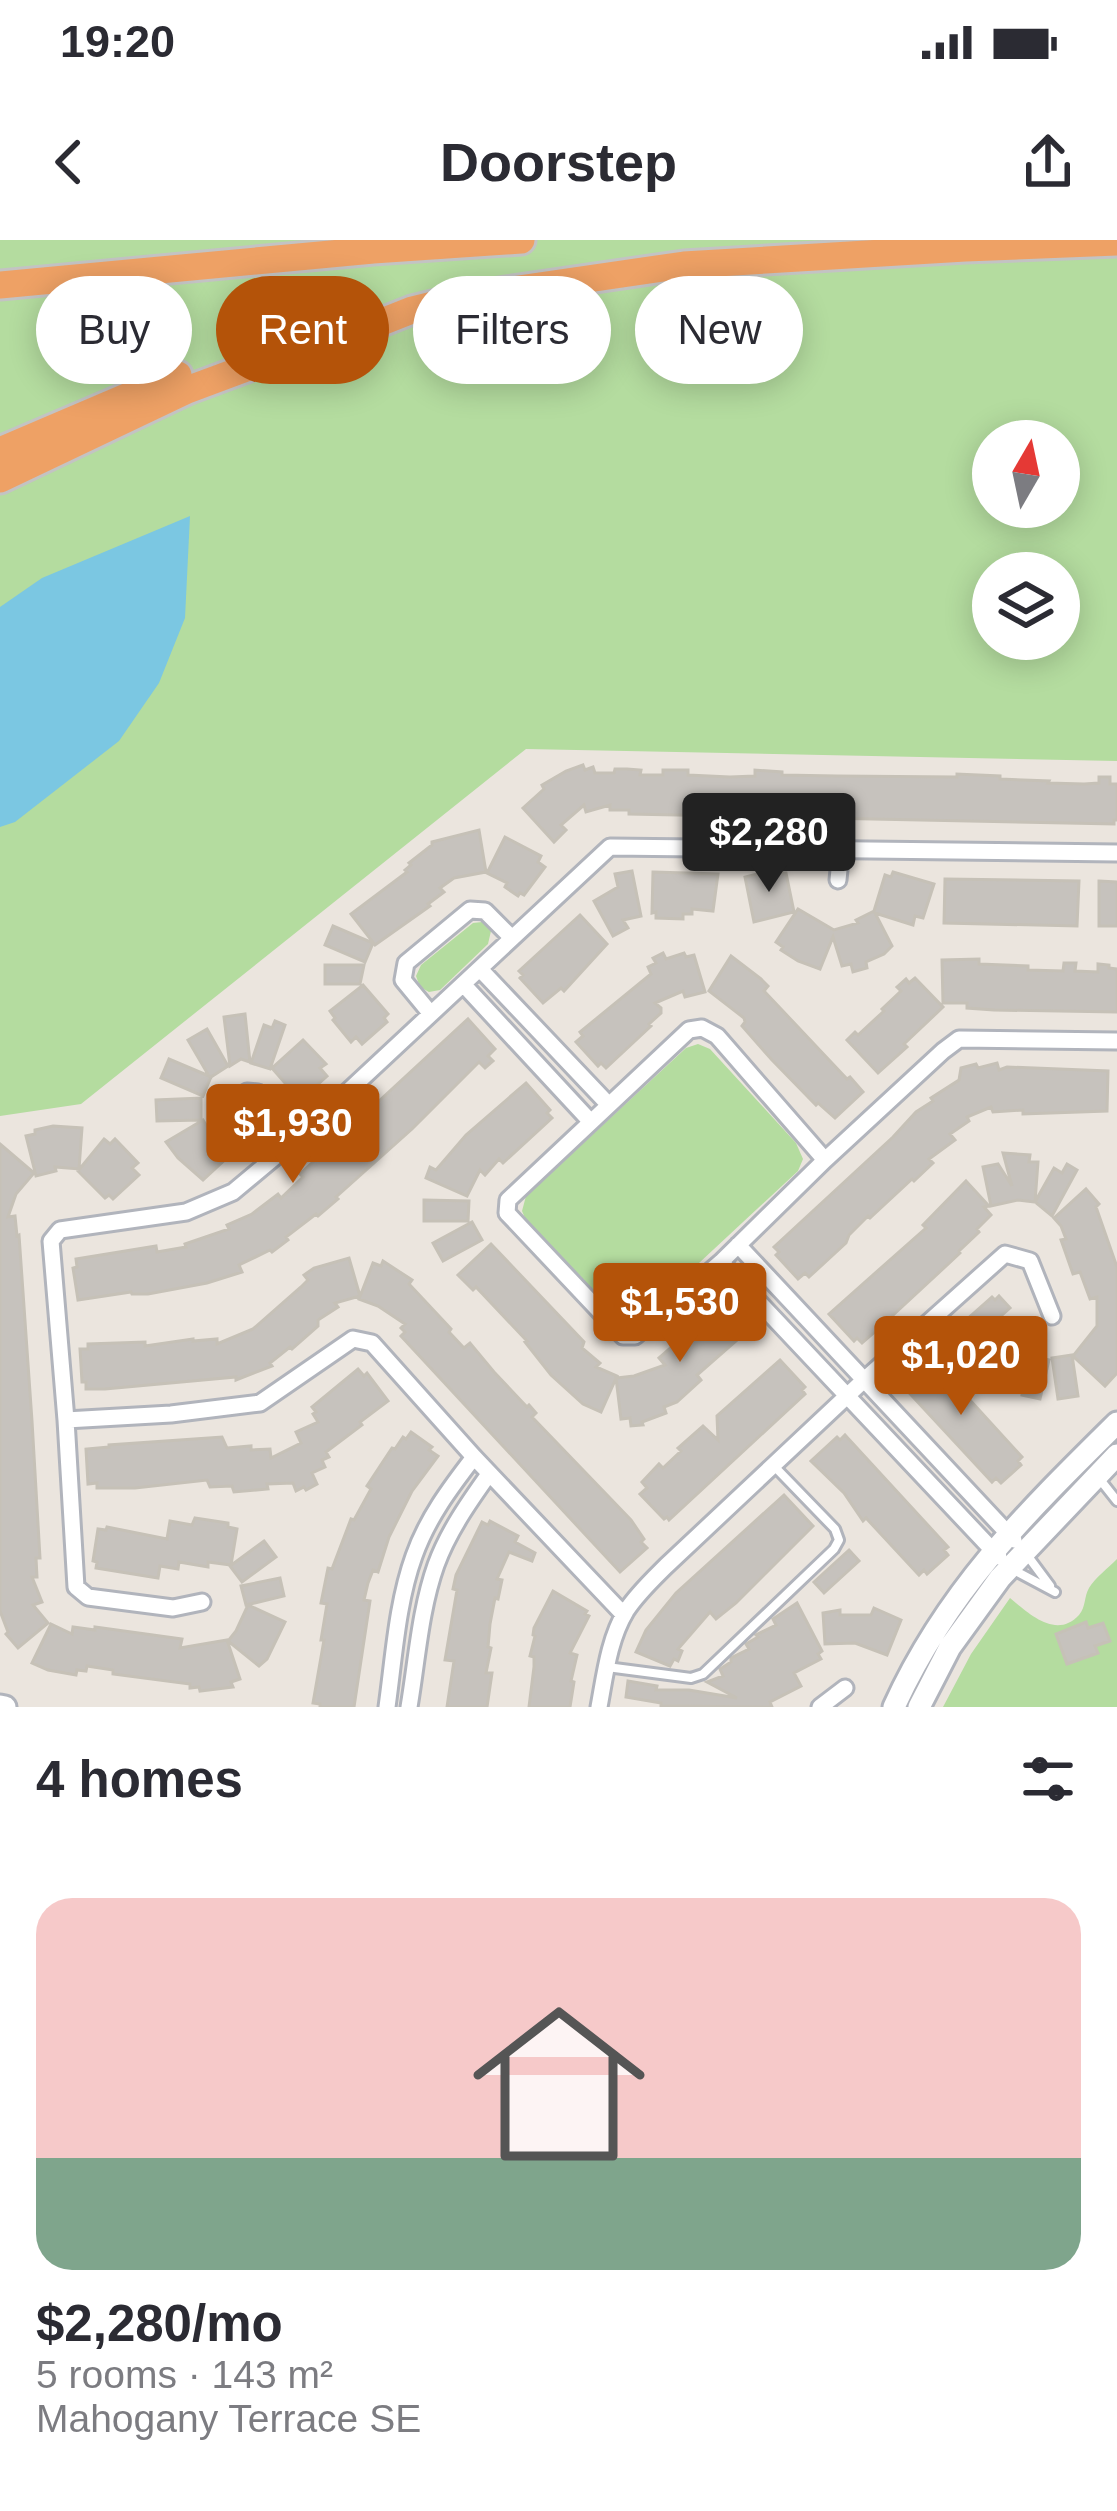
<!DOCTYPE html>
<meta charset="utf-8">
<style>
body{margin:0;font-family:Arial,sans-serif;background:#f7f7f7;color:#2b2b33;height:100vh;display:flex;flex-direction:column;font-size:45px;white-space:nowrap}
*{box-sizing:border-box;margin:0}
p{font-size:39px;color:#7c7c81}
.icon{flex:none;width:66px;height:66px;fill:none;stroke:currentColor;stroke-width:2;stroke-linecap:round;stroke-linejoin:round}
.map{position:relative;height:1467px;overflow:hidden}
.drawer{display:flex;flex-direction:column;background:#fff;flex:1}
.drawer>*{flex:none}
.guide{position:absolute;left:36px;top:36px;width:1047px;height:108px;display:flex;gap:24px}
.needle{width:78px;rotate:9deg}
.controls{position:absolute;left:972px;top:180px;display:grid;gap:24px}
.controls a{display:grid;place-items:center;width:108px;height:108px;border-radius:50%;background:#fff;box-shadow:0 6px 30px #0003;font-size:60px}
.price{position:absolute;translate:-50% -102px;padding:0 27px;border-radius:12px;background:#b45309;color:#fff;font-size:39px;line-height:78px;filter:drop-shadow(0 3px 6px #0008)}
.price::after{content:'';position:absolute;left:50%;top:72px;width:36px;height:27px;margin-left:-18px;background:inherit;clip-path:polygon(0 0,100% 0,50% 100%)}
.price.active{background:#222;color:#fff}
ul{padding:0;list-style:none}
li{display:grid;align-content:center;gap:24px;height:636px;padding:0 36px}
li+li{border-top:3px solid #e1e1e2}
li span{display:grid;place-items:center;height:372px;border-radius:36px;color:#555}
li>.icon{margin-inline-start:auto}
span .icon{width:216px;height:216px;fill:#fffc;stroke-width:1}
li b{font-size:51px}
h2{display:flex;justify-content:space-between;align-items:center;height:144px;padding:0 36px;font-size:51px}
.chip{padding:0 42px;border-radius:54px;background:#fff;box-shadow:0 6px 30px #0003;font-size:42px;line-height:108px}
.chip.active{background:#b45309;color:#fff}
.status{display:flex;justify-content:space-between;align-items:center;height:84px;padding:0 60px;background:#fff;direction:ltr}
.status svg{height:33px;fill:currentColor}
header{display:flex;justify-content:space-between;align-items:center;height:156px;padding:0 36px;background:#fff;font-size:54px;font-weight:800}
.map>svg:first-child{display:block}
.green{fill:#b4dc9f;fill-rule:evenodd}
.water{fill:#7bc7e2}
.building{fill:#c6c2bd;stroke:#c6c1b7;stroke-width:3}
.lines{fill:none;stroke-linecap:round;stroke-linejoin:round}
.lane-casing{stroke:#b1b4bc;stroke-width:14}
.street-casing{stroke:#b1b4bc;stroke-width:21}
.secondary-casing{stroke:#b1b4bc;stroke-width:27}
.highway-casing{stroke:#c3c3c3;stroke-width:33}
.lane{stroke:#fff;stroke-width:8}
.street{stroke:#fff;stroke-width:15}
.secondary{stroke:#fff;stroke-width:21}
.highway{stroke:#eea165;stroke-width:27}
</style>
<div class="status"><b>19:20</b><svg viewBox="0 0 49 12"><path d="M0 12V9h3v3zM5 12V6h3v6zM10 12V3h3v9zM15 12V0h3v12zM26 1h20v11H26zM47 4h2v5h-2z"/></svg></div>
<header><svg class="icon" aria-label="back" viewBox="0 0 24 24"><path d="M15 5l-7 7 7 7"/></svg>Doorstep<svg class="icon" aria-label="share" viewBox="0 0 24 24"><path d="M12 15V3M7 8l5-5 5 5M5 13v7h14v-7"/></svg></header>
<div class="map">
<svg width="1117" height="1467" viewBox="0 0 1117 1467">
<rect width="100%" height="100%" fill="#ebe5de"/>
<path class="green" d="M0,0H1117V521L526,509L81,864L0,876ZM993,201H1059V267H993ZM993,333H1059V399H993Z
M482,682L491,691L488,704L440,750L429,752L420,747L416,736L421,725L473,683Z
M698,804L710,809L796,903L803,919L798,931L642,1076L629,1081L621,1080L525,978L522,971L526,956L686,808Z
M1117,1319V1467H943L971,1414L1010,1358C1028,1373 1056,1400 1079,1375C1086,1367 1084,1356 1089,1348C1095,1338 1108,1328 1117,1319Z"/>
<path class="water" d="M190,276L185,378L159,443L119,501L15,582L0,587V367L42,338Z"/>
<path class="building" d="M583,525L585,530L593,527L595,533H614L615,529H627L641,530L640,535H663V530H688V535L730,537L755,536V530L782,532V535L837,536L957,537V534L1000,536V539L1049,541L1048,543L1084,544L1099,543V537H1110V544H1117V580H1114V584L629,574V570H610V565L586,572L584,565L561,585L566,590L554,602L523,568L544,549L542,545L566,531Z
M479,590L486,632L454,638L440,648L444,652L428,664L430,666L375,705L351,674L407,632L405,630L411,625L409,623L432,605V602Z
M505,597L541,616L538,622L545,627L524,655L520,653L518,656L505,647L507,643L487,633Z
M781,628L783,633H786L794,672L754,682L745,637Z
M632,631L641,676L623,680L628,688L613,696L594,661L618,647L615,634Z
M653,632L718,634L713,671L692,669V674H683V679L656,678V672L652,673Z
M893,632L934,644L923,678L915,676L913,685L875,673L892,706L884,714L866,722L867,728L853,732L851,724L842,726L833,697L820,729L798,721L781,710L783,707L776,702L798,669L834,690L858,683L856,680L874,671L885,635L891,637Z
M945,639L1079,641L1077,686L944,683Z
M1099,641L1117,642V686H1099Z
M580,675L607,704L564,751L561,748L543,763L520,738L523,735L519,731Z
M333,686L373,703L365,722L325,705Z
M663,713L666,719L684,713L686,717L694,715L705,752L685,757L683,751L655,763L661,768V773L649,784L651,786L606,828L601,823L598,826L576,802L583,796L580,792L651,734L648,727L656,723L653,718Z
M731,716L761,739L768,746L764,751L847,839L850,837L863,852L835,878L818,863L816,865L772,820L742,786L745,782L744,778L709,751Z
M979,719V724L1028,726V730L1063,731L1064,723H1076L1075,731L1098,732V724L1109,725V728L1117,729V772L994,770L967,768V763H943L942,720Z
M325,725H364L360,744H325Z
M915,738L943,767L904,804L907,807L878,833L847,800L855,792L858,795L884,771L882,769L901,751L897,747L906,739L909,743Z
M363,745L388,774L384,778L387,782L362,804L356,797L351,802L333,780L335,778L330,771Z
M245,774L250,822L241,819L230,826L224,777Z
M468,779L495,809L488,816L493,821L485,828L479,822L412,889L336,957L338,959L318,976L316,974L286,997L288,1000L272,1012L270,1010L239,1025L242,1032L207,1043L148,1054H132L131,1052L78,1060L73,1028L77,1027L76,1019L156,1006L157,1012L186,1007L185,1004L229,989L227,985L252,974L278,954L281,958L303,937L300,934Z
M275,781L285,785L270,829L251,823L264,785L272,788Z
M207,789L228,826L211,837L203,856L161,838L169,819L209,836L188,800Z
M303,800L326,824L320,828L327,836L300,860L272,828Z
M997,823L999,830L1007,827L1108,831L1107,871L1023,874V870L993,872L991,867L967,877L969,881L950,894L955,900L929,919L933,923L914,941L912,939L870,978L868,976L849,995L846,1003L809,1037L805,1033L798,1039L776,1015L779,1012L774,1007L893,897L916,872L933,861L931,858L959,840L961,828L976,824L978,828Z
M526,843L550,870L547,873L552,878L503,923L499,919L485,935L480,930L467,956L426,938L430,927L436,930L466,895Z
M201,858V880L157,881L156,860Z
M203,880L215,900L219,897L230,909L226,913L229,916L203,940L178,918L166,902Z
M53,886L82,888L79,929L55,927L56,931L36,936L26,896L35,894V890Z
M104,899L110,904L115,899L138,923L132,928L139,935L113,959L109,955L105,958L78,931Z
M0,904L34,933L16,954L8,977L15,976L17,996L19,995L32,1181L40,1318H36L37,1337H32L42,1362L33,1365L48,1383L18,1408L6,1394L8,1392L0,1371Z
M1003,913L1030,915L1029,922H1038L1035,962L1018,960L991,966L983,927L998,924L1012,946Z
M1067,924L1077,930L1052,976L1035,962L1054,928L1062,933Z
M966,941L989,966L984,967L991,975L977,989L979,992L959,1011L960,1013L877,1090L862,1103L857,1098L854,1101L829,1074L926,988L923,985Z
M1086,949L1099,964L1096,967L1117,1027V1133L1105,1146L1073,1116L1097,1086V1057L1090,1059L1080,1032L1073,1034L1061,1000L1066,999L1061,986L1054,978Z
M424,960L469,961L468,981H424Z
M472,982L482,1000L443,1021L433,1003Z
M491,1004L584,1102L582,1108L600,1123L596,1127L617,1136L601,1172L583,1164L551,1135L525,1102L527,1101L476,1047L473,1050L458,1035Z
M349,1018L360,1056L335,1063L338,1067L318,1080V1086L292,1109L290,1107L270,1123L272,1126L236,1140V1137L105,1149H86V1142H82L80,1109H88V1104L145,1102V1106L193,1099V1101L217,1099V1104L253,1089L301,1047L308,1040L304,1035L314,1028Z
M383,1021L412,1040L409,1044L451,1089L449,1092L464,1108L470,1103L494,1132L527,1167L529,1165L536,1173L532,1177L631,1280L644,1299L641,1302L647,1308L620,1332L401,1096L405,1092L401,1088L405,1084L378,1066L359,1059L373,1023L381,1026Z
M999,1056L1010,1068L1001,1076L1029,1107L1022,1114L1027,1115L1004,1138L974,1107L979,1099L964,1082L992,1057L995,1060Z
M723,1058L748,1085L741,1092L744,1094L697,1135L701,1140L677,1162L664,1167L666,1173L642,1182L643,1185L631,1186L630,1178L621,1179L616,1138L634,1136L665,1125L659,1118L674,1105L672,1103L718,1059L720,1061Z
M932,1111L956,1137L953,1139L969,1159L1022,1217L1018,1221L1021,1225L1001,1243L996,1238L992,1242L901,1144L908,1137L905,1134Z
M1072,1115L1078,1156L1058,1159L1052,1118Z
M1031,1116L1049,1120L1040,1159L1022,1155Z
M780,1120L805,1147L802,1150L805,1154L669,1280L667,1277L664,1279L640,1254L647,1248L642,1242L659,1224L663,1228L681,1211L678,1208L703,1186L718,1200L717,1176Z
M358,1129L364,1136L367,1133L388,1161L360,1182L362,1185L326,1212L329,1217L322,1220L325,1227L312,1233L317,1244L306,1250L304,1247L296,1251L293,1243L267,1244L268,1249L234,1252L232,1246L210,1247L207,1240L135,1248H97V1243L88,1244L86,1209L109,1207V1205L222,1197L227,1208L251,1206V1210L270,1209L271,1218L301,1203L296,1192L318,1182L313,1174L316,1172L312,1167Z
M411,1192L432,1207L429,1210L438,1216L412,1251L389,1297L378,1332L373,1330L368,1343L364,1360L370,1361L354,1467H320V1464L313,1463L324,1400H321L327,1364L321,1363L328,1328L332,1329L351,1279L354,1280L371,1249L367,1246L392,1208L395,1209L403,1197L406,1199Z
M845,1195L948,1307L944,1310L948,1315L927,1334L924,1330L919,1335L866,1278L863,1281L844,1253L811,1221L837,1197L840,1200Z
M784,1255L813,1286L736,1363L716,1379L710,1372L678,1409L682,1411L678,1421L674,1419L670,1426L636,1412L646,1390L676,1353Z
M195,1278L228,1283V1287L237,1289L231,1325L208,1322V1327L179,1322L178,1329L160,1326L158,1338L96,1328L97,1322L93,1321L98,1289L106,1290L107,1287L167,1299L170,1281L192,1285Z
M490,1281L518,1296L515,1302L535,1313L532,1321L509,1312L497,1339L502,1340L498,1359L495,1358L490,1384L488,1407L491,1408L486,1433H492L487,1467H447L454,1421L445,1420L457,1350L453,1349L456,1335L482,1282L488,1285Z
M264,1301L276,1317L242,1342L230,1326Z
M849,1310L859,1321L824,1353L814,1342Z
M280,1338L284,1356L246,1365L241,1346Z
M553,1351L587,1371L585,1374L589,1376L570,1413L577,1415L571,1441L574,1442L570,1467H529L534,1427V1417L530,1416L535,1396L533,1395L534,1388Z
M797,1363L822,1411L818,1414L821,1419L794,1433L801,1446L770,1462L772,1467L661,1466V1463L626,1457L628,1441L657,1446L656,1450H689L737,1458L707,1442L723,1436L720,1429L731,1422V1418L749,1409L746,1404L758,1397L756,1395L776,1385L773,1379Z
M248,1365L285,1382L267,1419L259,1426L228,1401L236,1391Z
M874,1368L901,1380L887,1415L855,1403L825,1404L823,1373L840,1370V1375H871Z
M1086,1382L1088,1388L1103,1383L1110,1401L1095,1406L1098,1413L1067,1424L1056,1394Z
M51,1384L72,1394L73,1387L95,1390V1387L182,1399L180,1408L227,1400L240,1439L231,1442L233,1447L200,1451L199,1447L190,1448V1444L113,1434V1430L87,1426L86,1431L77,1430L76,1435L48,1430L32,1423Z"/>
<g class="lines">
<g class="lane-casing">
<path id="lane" d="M1098,1237L1117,1261
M1027,1315L1050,1346
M1010,1328L1055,1352
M607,1427L691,1438L703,1434L834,1309L839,1300L835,1289L774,1226"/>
</g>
<g class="street-casing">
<path id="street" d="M838,640L841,609
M480,729L608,864
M463,744L590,881
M431,774L403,740L406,723L470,670L485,671L512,698
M702,788L717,796L825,920L721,1022L635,1096H623L507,973L508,960L689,790Z
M275,916L236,867L237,859L247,852L258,853L299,897
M825,920L943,811L959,799L1117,801
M738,1005L1014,1300
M721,1022L999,1317
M66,1180L76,1347L88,1357L173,1368L202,1362
M624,1375L474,1217L372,1103L353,1099L260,1163L171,1174L66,1180L51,1001L60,990L186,972L233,952L299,897L610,607L1117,613
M387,1467C394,1417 397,1363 414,1316C427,1279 450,1248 474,1217
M409,1467C417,1420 420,1370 436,1325C448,1292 469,1262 489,1234
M599,1467C605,1435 609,1399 626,1371C637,1354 652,1340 666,1326L864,1140L1005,1014L1030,1021L1052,1076
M820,1467L845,1448"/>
</g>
<g class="secondary-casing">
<path id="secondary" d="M0,1466L5,1467
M894,1467C947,1350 1027,1272 1117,1183
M919,1467L950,1407L1000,1338L1117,1215"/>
</g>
<g class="highway-casing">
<path id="highway" d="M0,45L373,10L521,0
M0,211L178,135
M0,239L187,150L281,115L359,91L412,70L465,57L684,25L965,8L1117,2"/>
</g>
<use href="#lane" class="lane"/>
<use href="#street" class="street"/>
<use href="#secondary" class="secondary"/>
<use href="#highway" class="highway"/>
</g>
</svg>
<div class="controls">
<a><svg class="needle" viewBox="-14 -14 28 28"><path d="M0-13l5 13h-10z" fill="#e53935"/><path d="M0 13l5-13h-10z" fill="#7c7c81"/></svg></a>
<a><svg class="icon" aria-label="layers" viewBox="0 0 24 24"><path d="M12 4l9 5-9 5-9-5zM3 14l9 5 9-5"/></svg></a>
</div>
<b class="price active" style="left:769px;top:655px">$2,280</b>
<b class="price" style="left:293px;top:946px">$1,930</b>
<b class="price" style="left:680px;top:1125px">$1,530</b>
<b class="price" style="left:961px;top:1178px">$1,020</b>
<div class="guide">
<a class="chip">Buy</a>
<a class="chip active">Rent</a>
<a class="chip">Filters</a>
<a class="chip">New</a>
</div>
</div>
<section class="drawer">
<h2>4 homes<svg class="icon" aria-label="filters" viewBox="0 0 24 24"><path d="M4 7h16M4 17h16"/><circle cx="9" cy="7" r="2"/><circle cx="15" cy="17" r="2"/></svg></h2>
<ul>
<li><span style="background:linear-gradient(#f6c9c9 70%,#7fa58c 0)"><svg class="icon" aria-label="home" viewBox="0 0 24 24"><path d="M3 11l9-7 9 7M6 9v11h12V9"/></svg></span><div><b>$2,280/mo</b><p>5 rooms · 143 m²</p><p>Mahogany Terrace SE</p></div></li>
</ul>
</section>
